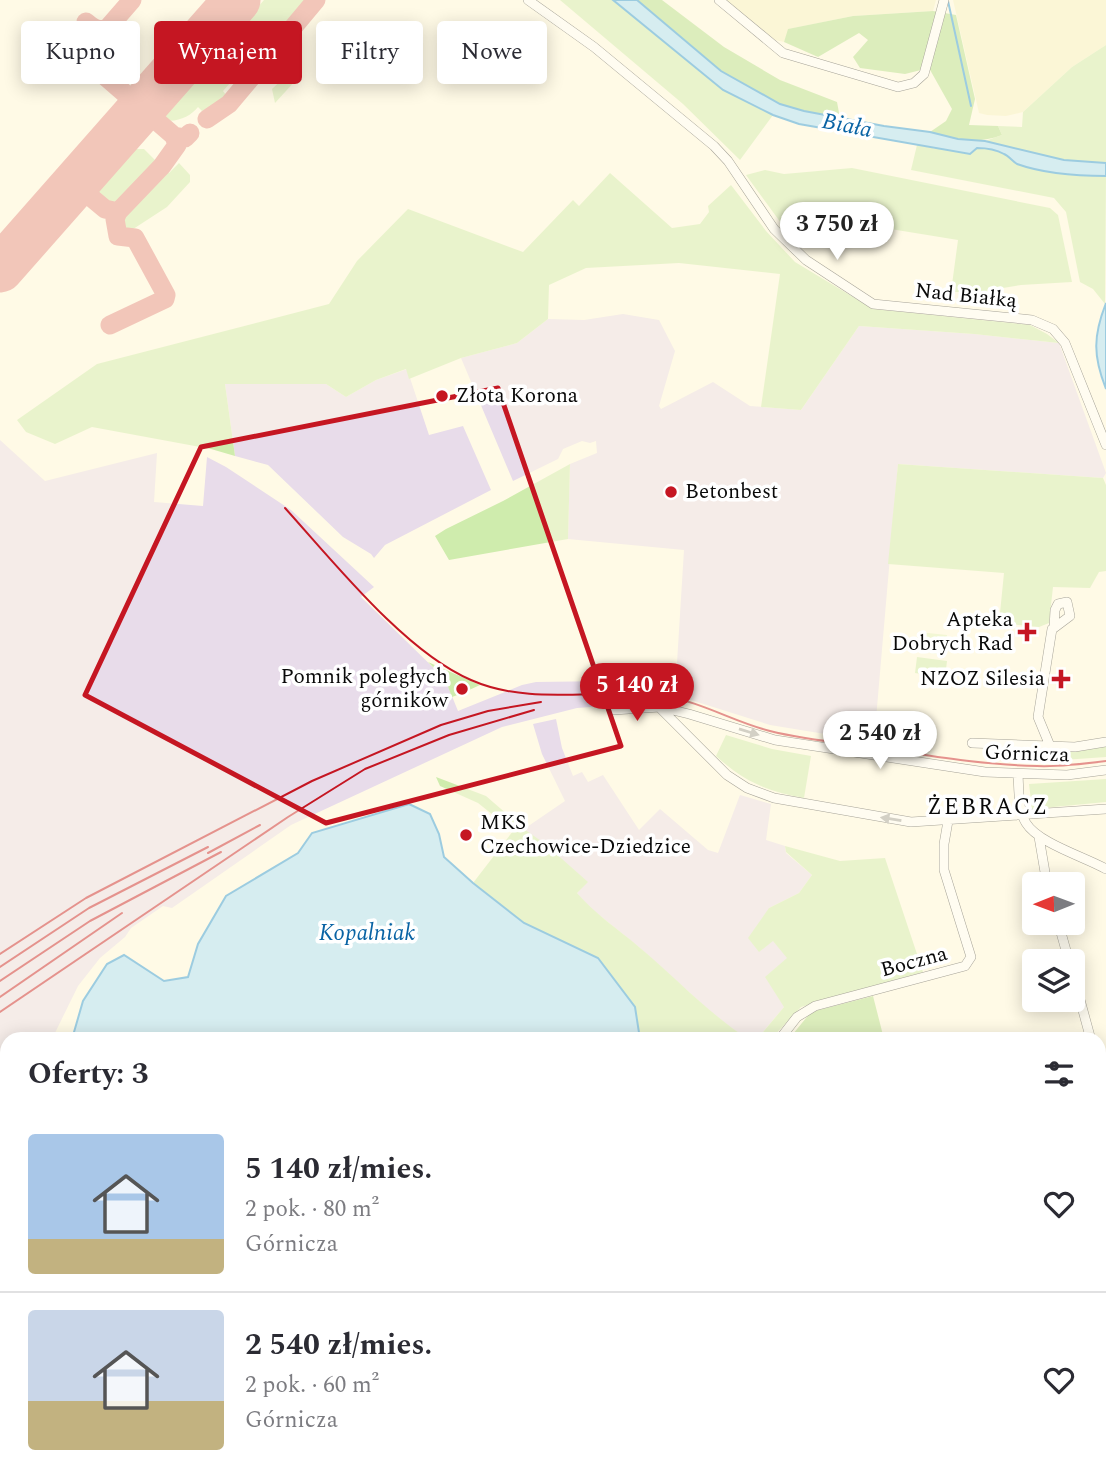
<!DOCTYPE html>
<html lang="pl">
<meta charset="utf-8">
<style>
body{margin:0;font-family:Spectral,serif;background:#f2f2f3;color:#2b2b33;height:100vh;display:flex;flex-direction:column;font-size:26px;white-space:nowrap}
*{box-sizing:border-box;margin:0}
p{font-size:23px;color:#7c7c81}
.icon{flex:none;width:38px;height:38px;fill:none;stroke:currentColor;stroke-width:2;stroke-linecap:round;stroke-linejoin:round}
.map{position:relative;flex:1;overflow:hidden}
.panel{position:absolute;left:0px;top:1032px;width:1106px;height:450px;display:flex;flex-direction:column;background:#fff;border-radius:21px 21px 0 0;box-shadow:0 4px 18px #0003}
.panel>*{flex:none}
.guide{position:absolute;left:21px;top:21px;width:700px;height:63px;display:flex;gap:14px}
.needle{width:46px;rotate:269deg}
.fabs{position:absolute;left:1022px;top:872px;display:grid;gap:14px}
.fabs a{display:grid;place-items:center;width:63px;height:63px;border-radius:7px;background:#fff;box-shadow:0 4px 18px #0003;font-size:35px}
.price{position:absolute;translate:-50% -60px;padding:0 16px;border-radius:24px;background:#fff;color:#222;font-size:23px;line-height:46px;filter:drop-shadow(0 2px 4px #0008)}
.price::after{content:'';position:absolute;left:50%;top:42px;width:21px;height:16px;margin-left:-10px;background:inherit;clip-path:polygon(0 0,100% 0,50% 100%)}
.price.current{background:#c51622;color:#fff}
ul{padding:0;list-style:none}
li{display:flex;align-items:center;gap:21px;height:175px;padding:0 28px}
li+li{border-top:2px solid #e1e1e2}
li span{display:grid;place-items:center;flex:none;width:196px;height:140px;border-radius:7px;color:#555}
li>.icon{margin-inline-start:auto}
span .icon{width:84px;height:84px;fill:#fffc;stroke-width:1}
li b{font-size:30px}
h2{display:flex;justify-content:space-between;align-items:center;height:84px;padding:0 28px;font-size:30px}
.chip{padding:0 24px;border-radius:7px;background:#fff;box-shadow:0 4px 18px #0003;font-size:24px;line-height:63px}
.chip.current{background:#c51622;color:#fff}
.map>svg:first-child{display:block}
.industrial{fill:#e8dcea}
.farmland{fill:#f7f2c4}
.green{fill:#cfecad}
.forest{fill:#b2de8b}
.pitch{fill:#e2f3bf}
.water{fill:#a5ddfc;stroke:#2595da;stroke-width:2}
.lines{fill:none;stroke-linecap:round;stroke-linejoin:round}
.stream{stroke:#2595da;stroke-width:2}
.taxiway{stroke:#e28884;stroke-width:19}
.runway{stroke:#e28884;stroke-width:47}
.minor-casing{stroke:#3c3c3c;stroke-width:10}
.minor{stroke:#fff;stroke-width:9}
.rail{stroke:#c51622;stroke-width:2}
.oneway{fill:#9d9d9d}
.marked{fill:none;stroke:#c51622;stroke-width:5;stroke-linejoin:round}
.poi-dot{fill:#c51622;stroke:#fff;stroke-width:2.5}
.labels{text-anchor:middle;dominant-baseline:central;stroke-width:7;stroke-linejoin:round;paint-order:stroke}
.street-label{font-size:21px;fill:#090909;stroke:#fff}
.poi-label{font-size:21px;fill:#090909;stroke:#fff;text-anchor:start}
.water-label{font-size:23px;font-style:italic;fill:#0963a4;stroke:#fff}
.neighbourhood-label{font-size:23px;letter-spacing:2px;fill:#090909;stroke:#fff}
</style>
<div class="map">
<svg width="1106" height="1481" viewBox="0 0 1106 1481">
<rect width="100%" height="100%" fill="#fffae6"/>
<path class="industrial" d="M623,314L659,320L675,351L659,406L661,409L713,382L750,406L801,410L859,326L974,334L1059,343L1106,473L1103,478L898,464L874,742L770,725L675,695L684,550L568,539L570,464L597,453L596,441L590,443L582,441L563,449L558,459L513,481L461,358L517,343L548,319L584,320Z
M407,369L429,435L463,426L491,490L385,545L374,558L371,554L343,537L268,465L235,456L225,384H326L346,397L376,380Z
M0,440L45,481L157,453L154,502L203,506L207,457L226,467L291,510L374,587L361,597L445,679L458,711L522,685L536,682L610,681L650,686V693L648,698L619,696L611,699L605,706L577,708L502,727L291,825L172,908L163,906L131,928L125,937L100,958L78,986L52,1039L7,1040V1327L0,1323Z
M556,719L562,748L573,776L582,772L588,782L603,775L639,830L660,809L708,850L718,853L740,795L771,804L766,840L785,846L786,853L812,875L799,893L769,908L773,940L788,958L784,1007L757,1039H748L721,1021L640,948L588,906L577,893L587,882L524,829L565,801L542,754L533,724Z"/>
<path class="farmland" d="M725,0H936L933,11L853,16L789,29L784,42L771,39Z
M953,0H1106V45L1072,67L1023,112L1006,116L987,115L979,113Z
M1099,1258H1106V1313H1099Z
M0,1345L7,1350V1408L0,1414Z"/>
<path class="green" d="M264,0H308L285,28L276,31L223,91L226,95L218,104L202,111L198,107C191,116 177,123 164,120L165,113Z
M560,0H613L723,90L773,115L740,160L683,104Z
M1106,45V163L1064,160L985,141L1002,135L998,126L1022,127L1023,112L1072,67Z
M289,73L296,80L275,103L272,89Z
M917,145L937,149H990L1006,155L1015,163L1080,176H1106L1105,304L1093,289L1080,282L1066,212L1054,198L911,170Z
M134,149H144L159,164L124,202L115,207L96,193Z
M179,163L190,175V182L167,207L124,235C121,229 118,225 121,219C127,203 153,181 165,168L169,173Z
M852,168L1050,208L1058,215L1072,282L1021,285L979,292H951L958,240L823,218L816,247L789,234L746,175L765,170L784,174Z
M610,173L672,228L700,224L709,212L708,206L731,185L766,231L795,262L873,309L1030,325L1047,334L1059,343L974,334L859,326L801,410L761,407L780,274L679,263L586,268L549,285L548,319L517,343L461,358L409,379L406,369L376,380L346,397L326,384H225L235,456L211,449L92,427L55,444L26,432L17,420L97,364L329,304L357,261L408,209L523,252L573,200L579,206Z
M570,464L568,539L449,560L435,536L446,529L503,501Z
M898,464L1103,478L1106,485V571L1099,572L1090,588L1053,587L1049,623L1039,627L999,623L1004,573L888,564Z
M917,657L947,661L945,678L915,673Z
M428,662L480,685L467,691L461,683L456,685L460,694L452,697L445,679Z
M726,735L772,749L811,756L804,798C766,791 745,782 716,756Z
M1106,746V757L1034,762L990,760L991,747L1050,751Z
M436,777L486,796L524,829L544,843L588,882L577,893C595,914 618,929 639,947C676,978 708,1013 748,1039H640L635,1007L598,958L524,923L473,883L513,831L478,803L440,786Z
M1106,779V802L1032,809L1029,784Z
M785,846L840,861L885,858L923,972L801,1007L771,1039H760L758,1038L784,1007L765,977L787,958L773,941L759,952L748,938L769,908L799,893L812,875L786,852Z
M1099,1364H1106V1419L1099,1420Z
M7,1408V1475H139L141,1481H0V1414Z"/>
<path class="forest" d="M637,0H662L724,47L780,80L837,102L840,118C820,114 800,111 782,105C726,84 680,38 637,0Z
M933,11L956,15L975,99L969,125L998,126L1002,135C976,145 957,139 930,132L946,121L952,109L929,68L905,74L860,68L853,57L868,40L859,33L818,57L784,42L788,29L853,16Z
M873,996L884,1039L788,1040L811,1012Z"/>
<path class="pitch" d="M918,632L947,635L944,655L915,651Z"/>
<path class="water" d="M613,0H637L721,71L780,104L804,111L884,126L930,132L958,139L985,141L1064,160L1106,163V176C1077,176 1045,174 1017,164C1012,161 1009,156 1004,154C995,149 986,148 977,148L970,154L799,124L773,115L723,90Z
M1106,303V389C1093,356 1093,336 1106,303Z
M409,804L430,814L439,834L444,857L473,883L524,923L598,958L635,1007L640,1039H72L83,1001L107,964L124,955L164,981L188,977L198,944L226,896L298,853L312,833Z
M237,1475H544L540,1481H232Z
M557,1475H814V1481H554Z
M824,1475H1064L1070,1479L824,1481Z"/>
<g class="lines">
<path class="stream" d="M948,1L971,106"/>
<path class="taxiway" d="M86,22C93,28 98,31 107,29
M42,49C53,57 66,70 79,61L91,64L174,136L185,138L190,133
M79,61L132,0
M207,119L229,104L316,0
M75,184L105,209L118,212L162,166L177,145L174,136
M110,325L165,299L166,295L135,238L118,236L115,219L118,212"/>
<path class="runway" d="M0,269L237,0"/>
<g class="minor-casing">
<path id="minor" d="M528,0L594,47L714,146L728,161L774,229L806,260L873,304L1032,320L1053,329L1065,343L1106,445
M719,0L783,53L898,87L914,83L924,74L944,0
M660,707L661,682
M661,709L727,775L747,788L774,798L911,822L1106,809
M613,710L660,707L689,714L775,740L985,772L1067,775L1106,770
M972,743L1075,747L1106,742
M1050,746L1038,717L1052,629L1054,628L1055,610L1058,604L1067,602L1070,616L1054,628
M1018,774C1019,789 1018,810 1026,823C1038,843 1085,857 1106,869
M1039,837L1047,884
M1058,922L1069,961
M1073,974L1091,1040
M779,1040L797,1017L815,1006L965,966L971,957L944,870V844L948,821
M1099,1067L1100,1075
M1099,1229H1106"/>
</g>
<use href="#minor" class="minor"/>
<path class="rail" d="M285,508C333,561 405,652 471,680C532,707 600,687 664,696C702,702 734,722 770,731C805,740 843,743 880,748C932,756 984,765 1037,766C1060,767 1083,764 1106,761
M208,853L260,825
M0,954L86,898L312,781L441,725L488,711L541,702
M0,967L89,908L208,847
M0,981L90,921L221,852
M0,997L122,913
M0,1012L288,817L365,769L449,735L534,710"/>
</g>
<defs><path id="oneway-solid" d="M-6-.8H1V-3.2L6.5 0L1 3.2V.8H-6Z" transform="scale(1.75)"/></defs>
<g class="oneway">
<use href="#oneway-solid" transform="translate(749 732) rotate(17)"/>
<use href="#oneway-solid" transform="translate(891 819) rotate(-171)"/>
</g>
<path d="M0 0H1106V1481H0ZM498,388L621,746L326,823L85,695L201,447Z" fill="#fffae6" fill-opacity=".55" fill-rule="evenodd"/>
<path class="marked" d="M498,388L621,746L326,823L85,695L201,447Z"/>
<g class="poi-dot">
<circle cx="442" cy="396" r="7"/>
<circle cx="671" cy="492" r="7"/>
<path d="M1023.5 621.5h7v7h7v7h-7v7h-7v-7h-7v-7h7z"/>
<path d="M1057.5 668.5h7v7h7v7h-7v7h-7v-7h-7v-7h7z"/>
<circle cx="462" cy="689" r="7"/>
<circle cx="466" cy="835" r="7"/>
</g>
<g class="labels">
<g class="street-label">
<text transform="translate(966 296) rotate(6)">Nad Białką</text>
<text transform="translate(1027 754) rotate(2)">Górnicza</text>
<text transform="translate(914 962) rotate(-15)">Boczna</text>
</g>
<g class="poi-label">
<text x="456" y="396">Złota Korona</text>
<text x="685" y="492">Betonbest</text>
<text x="1013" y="620" text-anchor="end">Apteka<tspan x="1013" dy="24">Dobrych Rad</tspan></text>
<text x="448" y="677" text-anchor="end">Pomnik poległych<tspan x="448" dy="24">górników</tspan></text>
<text x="1045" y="679" text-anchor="end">NZOZ Silesia</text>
<text x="480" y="823">MKS<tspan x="480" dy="24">Czechowice-Dziedzice</tspan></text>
</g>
<g class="water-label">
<text transform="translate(847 126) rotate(11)">Biała</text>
<text x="367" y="933">Kopalniak</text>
</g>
<g class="neighbourhood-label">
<text x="988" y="807">ŻEBRACZ</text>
</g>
</g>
</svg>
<div class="fabs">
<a><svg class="needle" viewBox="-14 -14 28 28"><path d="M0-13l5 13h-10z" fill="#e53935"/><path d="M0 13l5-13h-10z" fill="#7c7c81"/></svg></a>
<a><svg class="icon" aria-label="layers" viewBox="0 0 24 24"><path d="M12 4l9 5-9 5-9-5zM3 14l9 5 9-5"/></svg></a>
</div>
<b class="price" style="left:837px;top:262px">3 750 zł</b>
<b class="price current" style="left:637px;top:723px">5 140 zł</b>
<b class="price" style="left:880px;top:771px">2 540 zł</b>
<div class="guide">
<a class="chip">Kupno</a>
<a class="chip current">Wynajem</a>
<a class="chip">Filtry</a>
<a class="chip">Nowe</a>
</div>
<section class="panel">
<h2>Oferty: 3<svg class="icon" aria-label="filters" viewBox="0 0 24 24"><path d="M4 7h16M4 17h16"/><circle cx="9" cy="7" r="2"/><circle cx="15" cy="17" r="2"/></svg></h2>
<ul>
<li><span style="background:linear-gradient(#a9c7e8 75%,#c2b280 0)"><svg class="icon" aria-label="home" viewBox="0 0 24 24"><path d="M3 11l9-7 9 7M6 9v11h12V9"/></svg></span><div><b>5 140 zł/mies.</b><p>2 pok. · 80 m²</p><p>Górnicza</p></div><svg class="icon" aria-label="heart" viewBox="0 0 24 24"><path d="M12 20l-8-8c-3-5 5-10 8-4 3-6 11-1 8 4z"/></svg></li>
<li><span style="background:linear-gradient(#c9d6e8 65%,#c2b280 0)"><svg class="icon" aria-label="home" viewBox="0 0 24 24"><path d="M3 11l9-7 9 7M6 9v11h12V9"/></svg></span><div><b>2 540 zł/mies.</b><p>2 pok. · 60 m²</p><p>Górnicza</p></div><svg class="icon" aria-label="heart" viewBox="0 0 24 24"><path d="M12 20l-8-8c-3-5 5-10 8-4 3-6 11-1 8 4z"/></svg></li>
</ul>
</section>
</div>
